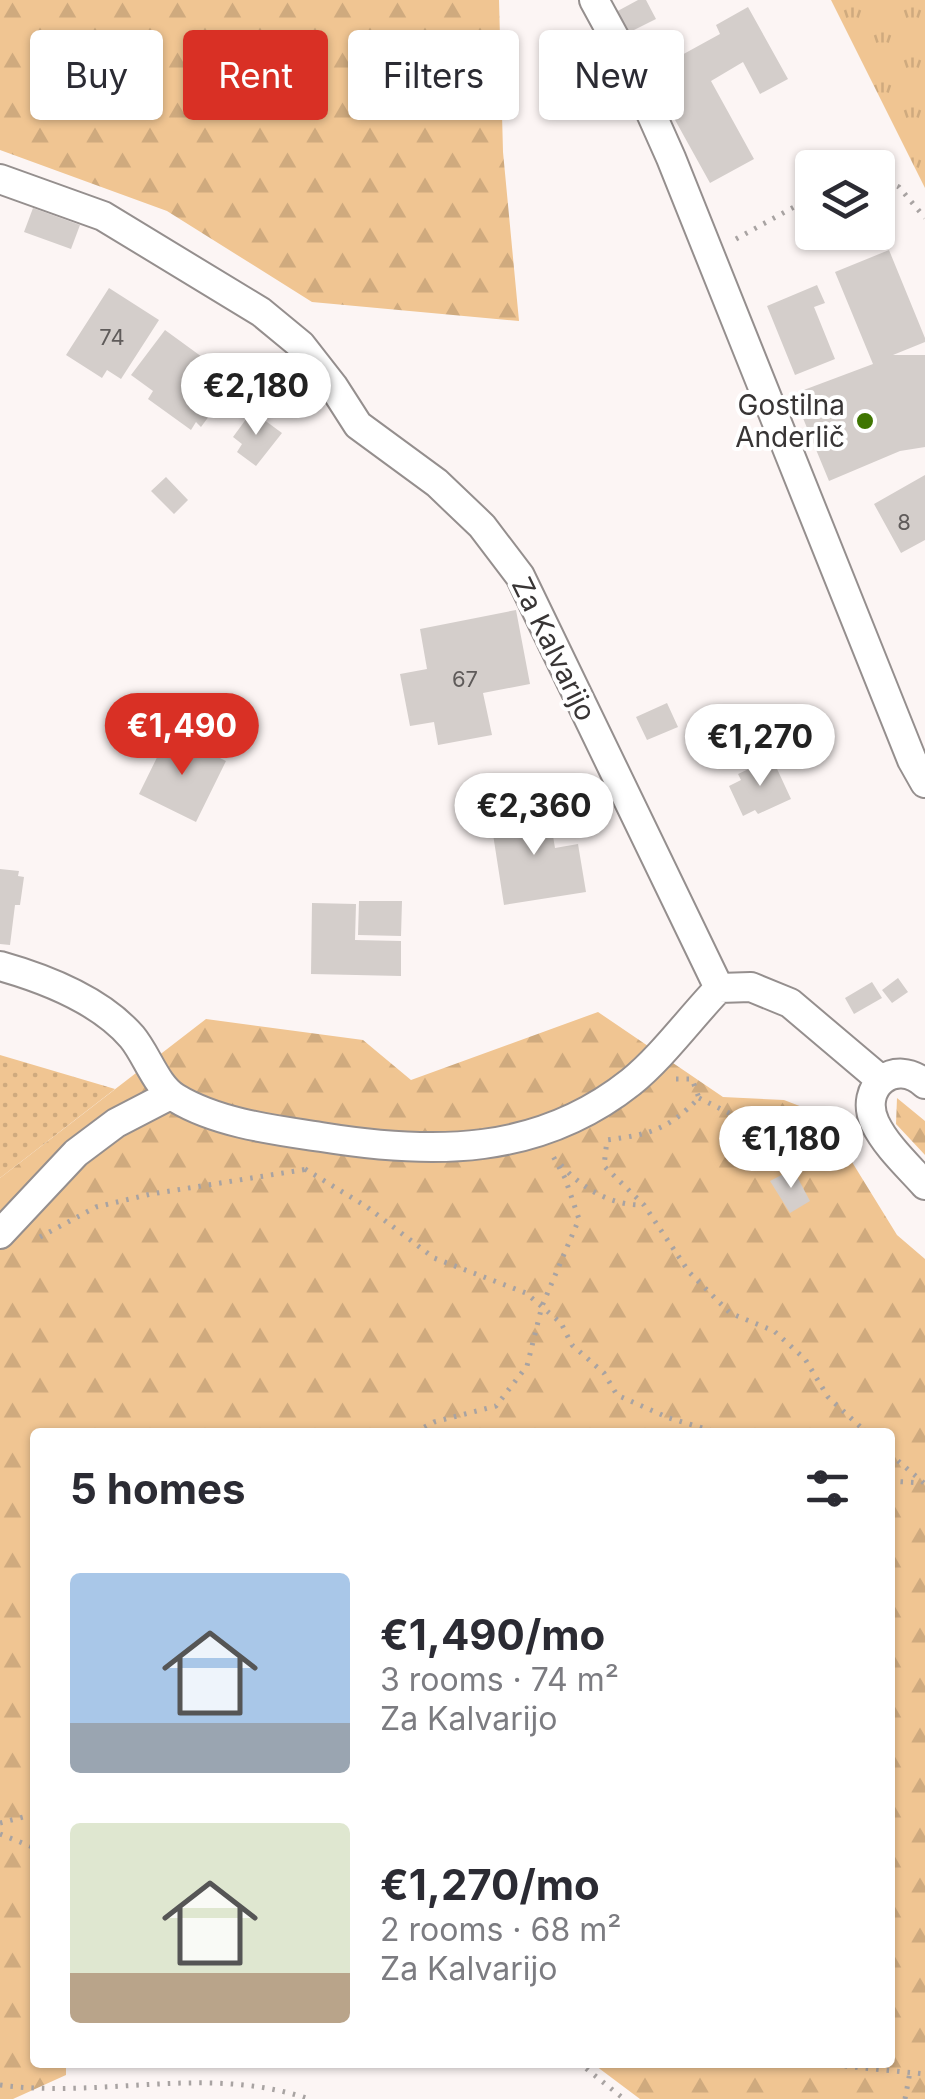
<!DOCTYPE html>
<meta charset="utf-8">
<style>
body{margin:0;font-family:Inter,sans-serif;background:#f2f2f3;color:#2b2b33;height:100vh;display:flex;flex-direction:column;font-size:38px;white-space:nowrap}
*{box-sizing:border-box;margin:0}
p{font-size:32px;color:#7c7c81}
.icon{flex:none;width:55px;height:55px;fill:none;stroke:currentColor;stroke-width:2;stroke-linecap:round;stroke-linejoin:round}
.map{position:relative;flex:1;overflow:hidden}
.sheet{position:absolute;left:30px;top:1428px;width:865px;height:640px;display:flex;flex-direction:column;background:#fff;border-radius:10px;box-shadow:0 2px 8px #0004}
.sheet>*{flex:none}
.hud{position:absolute;left:30px;top:30px;width:865px;height:90px;display:flex;gap:20px}
.tools{position:absolute;left:795px;top:150px;display:grid;gap:20px}
.tools a{display:grid;place-items:center;width:100px;height:100px;border-radius:10px;background:#fff;box-shadow:0 2px 8px #0004;font-size:50px}
.price{position:absolute;translate:-50% -85px;padding:0 22px;border-radius:35px;background:#fff;color:#222;font-size:32px;line-height:65px;filter:drop-shadow(0 2px 5px #0008)}
.price::after{content:'';position:absolute;left:50%;top:60px;width:30px;height:22px;margin-left:-15px;background:inherit;clip-path:polygon(0 0,100% 0,50% 100%)}
.price.on{background:#d93025;color:#fff}
ul{padding:0;list-style:none}
li{display:flex;align-items:center;gap:30px;height:250px;padding:0 40px}
li span{display:grid;place-items:center;flex:none;width:280px;height:200px;border-radius:10px;color:#555}
li>.icon{margin-inline-start:auto}
span .icon{width:120px;height:120px;fill:#fffc;stroke-width:1}
li b{font-size:42px}
h2{display:flex;justify-content:space-between;align-items:center;height:120px;padding:0 40px;font-size:42px}
.tag{padding:0 35px;border-radius:10px;background:#fff;box-shadow:0 2px 8px #0004;font-size:35px;line-height:90px}
.tag.on{background:#d93025;color:#fff}
.map>svg:first-child{display:block}
.grass{fill:url(#grass-tufts)}
.forest{fill:url(#forest-firs)}
.park{fill:url(#park-dots)}
.building{fill:#d4cecb}
.lines{fill:none;stroke-linecap:round;stroke-linejoin:round}
.minor-casing{stroke:#958f8e;stroke-width:32}
.path{stroke:#a8a3a2;stroke-width:5;stroke-dasharray:2.5 8;stroke-linecap:butt}
.minor{stroke:#fff;stroke-width:28}
.poi-dot{fill:#3f7501;stroke:#fff;stroke-width:4}
.labels{text-anchor:middle;dominant-baseline:central;stroke-width:8;stroke-linejoin:round;paint-order:stroke}
.number-label{font-size:22px;fill:#5f5b5a}
.poi-label{font-size:28px;fill:#383535;stroke:#fff;text-anchor:end}
.street-label{font-size:28px;fill:#383535;stroke:#fff}
</style>
<div class="map">
<svg width="925" height="2099" viewBox="0 0 925 2099">
<defs>
<pattern id="grass-tufts" width="24" height="20" patternUnits="userSpaceOnUse" patternTransform="scale(2.5)"><rect width="24" height="20" fill="#f0c592"/><path d="M3 7l-1-3M5 7V3M7 7l1-3M15 17l-1-3M17 17v-4M19 17l1-3" fill="none" stroke="#cfaa7e"/></pattern>
<pattern id="forest-firs" width="22" height="20" patternUnits="userSpaceOnUse" patternTransform="scale(2.5)"><rect width="22" height="20" fill="#f0c592"/><path d="M5 1l3.5 6h-7zM16 11l3.5 6h-7z" fill="#cfaa7e"/></pattern>
<pattern id="park-dots" width="8" height="8" patternUnits="userSpaceOnUse" patternTransform="scale(2.5)"><rect width="8" height="8" fill="#f0c592"/><path d="M2 2h.1M6 6h.1" fill="none" stroke="#cfaa7e" stroke-width="1.8" stroke-linecap="round"/></pattern>
</defs>
<rect width="100%" height="100%" fill="#fcf5f4"/>
<path class="grass" d="M831,0H925V188Z"/>
<path class="forest" d="M0,0H499L503,152L519,321L312,302L167,211L0,150Z
M598,1012L723,1097L784,1100L823,1115L897,1235L925,1259V2099H640L592,2063L890,2062V1432H35V2062L66,2063V2075L13,2099H0V1178L206,1019L363,1040L411,1080Z
M897,1098L925,1121V1155L896,1124Z"/>
<path class="park" d="M0,1055L115,1089L0,1178Z"/>
<path class="building" d="M638,0H646L656,19L626,34L614,13Z
M748,7L788,79L760,94L743,62L711,81L754,159L710,183L649,73L720,34L716,25Z
M33,208L80,225L71,249L24,232Z
M889,250L925,338V342L893,355H925V447L900,451L829,481L793,394L873,364L835,272Z
M817,285L825,303L814,307L835,359L795,375L767,306Z
M109,288L159,320L121,379L107,370L102,378L66,355Z
M165,330L235,381L201,427L196,422L191,430L148,399L153,391L131,375Z
M252,411L282,433L256,466L237,452L242,444L233,437Z
M925,475V540L901,553L874,504Z
M166,477L188,500L174,514L151,491Z
M516,610L530,684L483,693L492,735L438,745L434,722L410,726L400,674L427,669L420,629Z
M667,703L678,727L647,740L636,717Z
M169,733L226,761L196,822L139,794Z
M772,758L791,799L758,814L755,810L743,816L729,786L741,780L738,774Z
M548,806L555,848L578,844L586,892L504,905L490,815Z
M0,869L19,871L18,876L24,877L20,905H15L10,945L0,944Z
M359,901H402L401,936L358,935Z
M312,903L356,904L355,940L401,941V976L311,974Z
M898,978L908,992L892,1003L882,990Z
M872,982L882,998L854,1014L845,998Z
M793,1169L810,1201L790,1213L770,1181Z"/>
<g class="lines">
<g class="minor-casing">
<path id="minor" d="M594,0L630,66L671,158L912,760L925,783
M0,179L103,216L261,312L301,345L333,386L358,425L437,483L482,526L520,576L719,988
M0,966C46,979 100,1000 132,1037C147,1055 156,1086 176,1098C217,1123 274,1130 321,1137C432,1155 538,1156 631,1082C662,1057 691,1017 719,988
M719,988L751,987L790,1003L881,1080
M925,1084C895,1057 858,1087 875,1123C886,1146 908,1166 925,1185
M0,1234L76,1153L116,1123L170,1095"/>
</g>
<path class="path" d="M878,178L899,187L925,218
M736,239L812,197
M676,1079H692L699,1098C667,1130 651,1134 607,1140L604,1166L644,1205L689,1272L730,1313L774,1331L805,1359L828,1397L866,1432
M699,1098L751,1124L774,1140
M561,1165C582,1188 610,1205 641,1205
M305,1169L367,1207L434,1258L526,1293L561,1323L572,1345L604,1373L617,1395L669,1418L716,1432
M40,1237L96,1207L151,1194L308,1169
M415,1432L434,1422L496,1406L527,1366L542,1306L579,1219L565,1178L553,1156
M890,1454L925,1484
M890,1481L921,1483
M0,1823L35,1814
M0,1834L35,1848
M578,2062L624,2099
M803,2062L925,2074
M0,2085C103,2099 208,2064 309,2099
M905,2099L910,2072"/>
<use href="#minor" class="minor"/>
</g>
<circle class="poi-dot" cx="865" cy="421" r="10"/>
<g class="labels">
<g class="number-label">
<text x="112" y="337">74</text>
<text x="904" y="522">8</text>
<text x="465" y="679">67</text>
</g>
<g class="poi-label">
<text x="845" y="405">Gostilna<tspan x="845" dy="32">Anderlič</tspan></text>
</g>
<g class="street-label">
<text transform="translate(554 649) rotate(64)">Za Kalvarijo</text>
</g>
</g>
</svg>
<div class="tools">
<a><svg class="icon" aria-label="layers" viewBox="0 0 24 24"><path d="M12 4l9 5-9 5-9-5zM3 14l9 5 9-5"/></svg></a>
</div>
<b class="price" style="left:256px;top:438px">€2,180</b>
<b class="price on" style="left:182px;top:778px">€1,490</b>
<b class="price" style="left:760px;top:789px">€1,270</b>
<b class="price" style="left:534px;top:858px">€2,360</b>
<b class="price" style="left:791px;top:1191px">€1,180</b>
<div class="hud">
<a class="tag">Buy</a>
<a class="tag on">Rent</a>
<a class="tag">Filters</a>
<a class="tag">New</a>
</div>
<section class="sheet">
<h2>5 homes<svg class="icon" aria-label="filters" viewBox="0 0 24 24"><path d="M4 7h16M4 17h16"/><circle cx="9" cy="7" r="2"/><circle cx="15" cy="17" r="2"/></svg></h2>
<ul>
<li><span style="background:linear-gradient(#a9c7e8 75%,#9aa5b1 0)"><svg class="icon" aria-label="home" viewBox="0 0 24 24"><path d="M3 11l9-7 9 7M6 9v11h12V9"/></svg></span><div><b>€1,490/mo</b><p>3 rooms · 74 m²</p><p>Za Kalvarijo</p></div></li>
<li><span style="background:linear-gradient(#dfe7d0 75%,#b9a48a 0)"><svg class="icon" aria-label="home" viewBox="0 0 24 24"><path d="M3 11l9-7 9 7M6 9v11h12V9"/></svg></span><div><b>€1,270/mo</b><p>2 rooms · 68 m²</p><p>Za Kalvarijo</p></div></li>
</ul>
</section>
</div>
